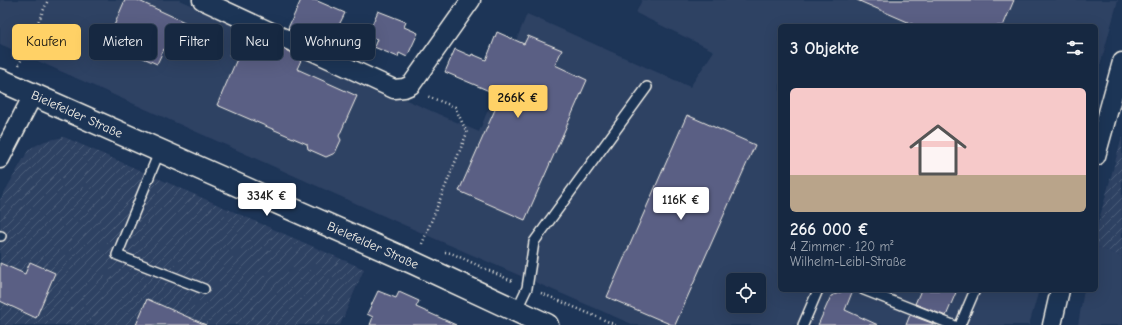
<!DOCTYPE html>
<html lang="de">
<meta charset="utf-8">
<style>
body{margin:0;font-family:"Comic Neue",sans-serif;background:#1f3048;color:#f1f3f6;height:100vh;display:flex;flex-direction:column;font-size:15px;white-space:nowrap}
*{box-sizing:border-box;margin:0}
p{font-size:13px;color:#9ea6b1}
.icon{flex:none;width:22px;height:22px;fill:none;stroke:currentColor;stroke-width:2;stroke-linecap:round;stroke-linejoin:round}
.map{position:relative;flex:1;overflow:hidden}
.side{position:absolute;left:778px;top:24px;width:320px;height:268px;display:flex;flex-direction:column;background:#162841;border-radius:6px;box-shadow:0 4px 16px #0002,0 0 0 1px #35445a}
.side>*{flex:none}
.banner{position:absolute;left:12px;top:24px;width:380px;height:36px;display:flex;gap:8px}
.fabs{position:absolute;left:726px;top:273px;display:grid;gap:8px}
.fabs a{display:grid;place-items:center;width:40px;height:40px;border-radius:6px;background:#162841;box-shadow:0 4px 16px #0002,0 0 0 1px #35445a;font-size:20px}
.price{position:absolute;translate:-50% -34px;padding:0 9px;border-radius:4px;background:#fff;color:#222;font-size:13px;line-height:26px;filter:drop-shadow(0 1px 2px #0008)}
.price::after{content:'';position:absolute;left:50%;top:24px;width:12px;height:9px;margin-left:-6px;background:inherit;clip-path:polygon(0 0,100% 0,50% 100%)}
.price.on{background:#ffd166;color:#111}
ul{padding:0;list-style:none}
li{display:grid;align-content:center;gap:8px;height:212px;padding:0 12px}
li span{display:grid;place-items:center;height:124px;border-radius:6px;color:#555}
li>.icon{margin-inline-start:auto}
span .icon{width:72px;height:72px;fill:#fffc;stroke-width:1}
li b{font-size:17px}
h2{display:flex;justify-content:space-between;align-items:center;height:48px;padding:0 12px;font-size:17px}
.tag{padding:0 14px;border-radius:6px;background:#162841;box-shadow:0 4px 16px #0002,0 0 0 1px #35445a;font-size:14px;line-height:36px}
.tag.on{background:#ffd166;color:#111}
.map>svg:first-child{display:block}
.built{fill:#2f4264;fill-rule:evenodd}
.industrial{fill:url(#industrial-furrows)}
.building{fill:#5a5f84;stroke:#f4f1e8}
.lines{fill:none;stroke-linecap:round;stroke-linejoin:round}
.service-casing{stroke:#f4f1e8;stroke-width:12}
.minor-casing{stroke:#f4f1e8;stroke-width:21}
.secondary-casing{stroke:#f4f1e8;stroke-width:25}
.path{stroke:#f4f1e8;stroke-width:2.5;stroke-dasharray:1 3;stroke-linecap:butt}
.service{stroke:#1d3557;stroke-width:9}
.minor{stroke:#1d3557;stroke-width:18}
.secondary{stroke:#1d3557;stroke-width:22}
.labels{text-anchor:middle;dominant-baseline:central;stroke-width:4;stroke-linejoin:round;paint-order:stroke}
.street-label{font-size:13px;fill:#f4f1e8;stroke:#1d3557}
</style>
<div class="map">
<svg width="1122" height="325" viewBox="0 0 1122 325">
<defs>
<pattern id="industrial-furrows" width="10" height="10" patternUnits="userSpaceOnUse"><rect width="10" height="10" fill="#2f4264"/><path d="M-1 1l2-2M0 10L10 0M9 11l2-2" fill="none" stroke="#4e5e7a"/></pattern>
</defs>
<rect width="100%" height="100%" fill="#1d3557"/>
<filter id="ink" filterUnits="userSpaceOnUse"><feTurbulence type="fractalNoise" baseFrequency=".025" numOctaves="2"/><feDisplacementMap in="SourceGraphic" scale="8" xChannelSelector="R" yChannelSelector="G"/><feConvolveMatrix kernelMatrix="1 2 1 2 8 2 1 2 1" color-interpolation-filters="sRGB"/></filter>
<g filter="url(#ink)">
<path class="built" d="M0,0H179L479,132L527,14L690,87L714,51L636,13L642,0H1118L1096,80V26H780V290H1039L1029,325H634L431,237L0,44ZM733,280H759V306H733Z
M1096,246L1122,257V325H1078L1084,290H1096Z"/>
<path class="industrial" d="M64,137L364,269L340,325H0V200L29,149L45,141Z
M1122,137V257L1096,246V231Z"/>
<path class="building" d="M125,0H137L193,26L179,56L164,49L157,64L107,42Z
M301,0H315L345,13L333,37L315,29L310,39L288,28Z
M857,0H1014L1003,26H917Z
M378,11L406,22L404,27L418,33L407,57L399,53L398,57L374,47L377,39L367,36Z
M241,29L302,58L297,69L357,96L339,136L341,140L335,153L326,157L308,149L307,144L217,105L237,59L229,55Z
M497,32L524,44L528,36L562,50L555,65L587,80L525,220L459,191L501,96L445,72L455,49L471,56L472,54L486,60Z
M687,115L755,145L675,325H672L607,297Z
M30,262L55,273L36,318L0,301V263L25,274Z
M846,290H853L845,310L878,325H818L831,296Z
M921,290H957L946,316L915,304Z
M378,291L396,298L399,292L419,301L416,307L456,325H370L373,317L367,314Z
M147,299L206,325H136Z
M910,315L937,325H906Z"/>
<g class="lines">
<g class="service-casing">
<path id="service" d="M160,150L117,255L204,289
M0,236H1
M864,290L953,325
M516,311L527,288L534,242L647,87
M803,325L818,290
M960,325L975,290"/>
</g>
<g class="minor-casing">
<path id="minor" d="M202,0L394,89L404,88L411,85L471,0
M1096,156L1122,62
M0,159L33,95
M1052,325L1060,290"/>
</g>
<g class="secondary-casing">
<path id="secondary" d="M0,80L414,263L547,325"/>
</g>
<path class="path" d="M19,65L48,0
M422,244L467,133L455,107L427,96
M445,252L451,253L512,281
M541,293L616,325"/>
<use href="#service" class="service"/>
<use href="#minor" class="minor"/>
<use href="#secondary" class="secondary"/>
</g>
</g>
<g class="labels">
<g class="street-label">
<text transform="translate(77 114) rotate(24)">Bielefelder Straße</text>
<text transform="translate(373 245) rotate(24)">Bielefelder Straße</text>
</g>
</g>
</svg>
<div class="fabs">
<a><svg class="icon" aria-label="locate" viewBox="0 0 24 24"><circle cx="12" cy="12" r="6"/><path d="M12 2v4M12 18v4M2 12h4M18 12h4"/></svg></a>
</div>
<b class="price on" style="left:518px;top:119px">266K €</b>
<b class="price" style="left:267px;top:217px">334K €</b>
<b class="price" style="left:681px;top:221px">116K €</b>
<div class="banner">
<a class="tag on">Kaufen</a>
<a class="tag">Mieten</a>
<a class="tag">Filter</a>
<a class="tag">Neu</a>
<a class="tag">Wohnung</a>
</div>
<section class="side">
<h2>3 Objekte<svg class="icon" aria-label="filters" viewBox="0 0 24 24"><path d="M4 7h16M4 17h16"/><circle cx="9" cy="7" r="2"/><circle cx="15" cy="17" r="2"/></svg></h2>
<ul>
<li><span style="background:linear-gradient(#f6c9c9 70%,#b9a48a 0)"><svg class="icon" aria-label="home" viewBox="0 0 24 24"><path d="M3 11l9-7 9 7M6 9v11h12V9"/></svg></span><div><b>266 000 €</b><p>4 Zimmer · 120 m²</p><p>Wilhelm-Leibl-Straße</p></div></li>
</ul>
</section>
</div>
